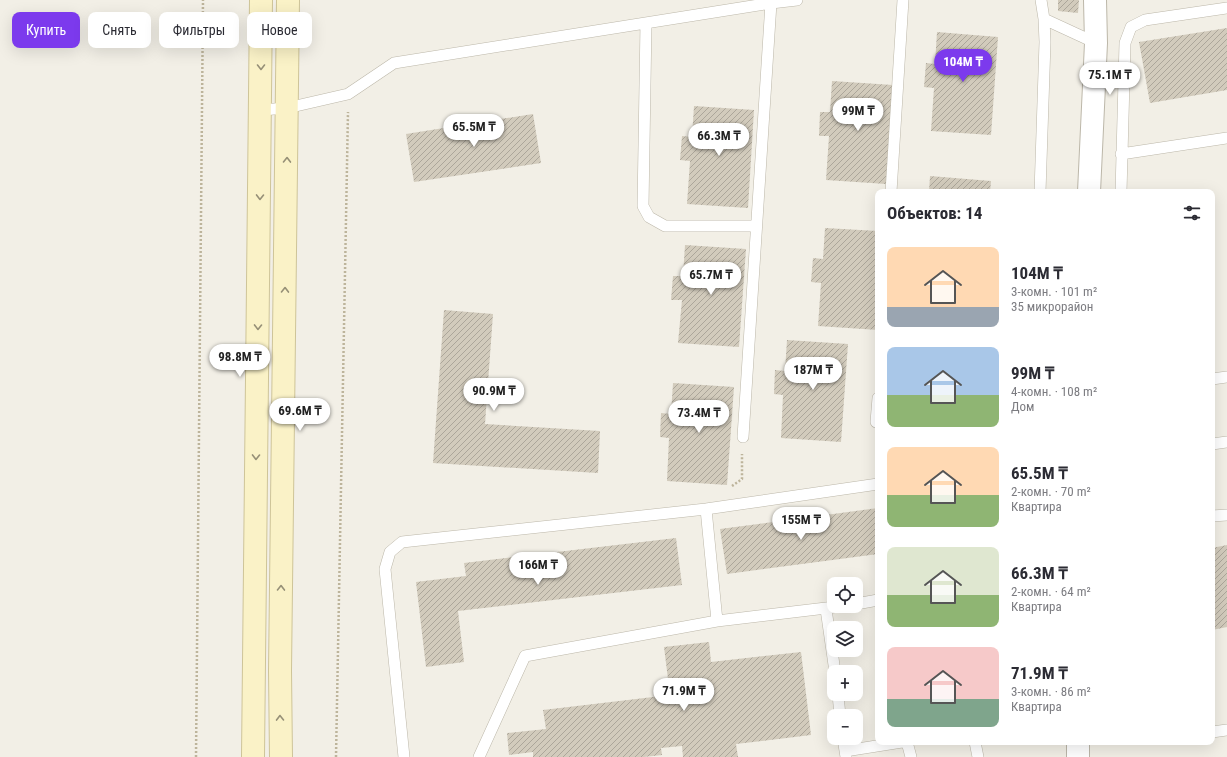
<!DOCTYPE html>
<html lang="ru">
<meta charset="utf-8">
<style>
body{margin:0;font-family:"Roboto Condensed",sans-serif;background:#f2f2f3;color:#2b2b33;height:100vh;display:flex;flex-direction:column;font-size:15px;white-space:nowrap}
*{box-sizing:border-box;margin:0}
p{font-size:13px;color:#7c7c81}
.icon{flex:none;width:22px;height:22px;fill:none;stroke:currentColor;stroke-width:2;stroke-linecap:round;stroke-linejoin:round}
.map{position:relative;flex:1;overflow:hidden}
.side{position:absolute;left:875px;top:189px;width:340px;height:556px;display:flex;flex-direction:column;background:#fff;border-radius:8px;box-shadow:0 4px 16px #0002}
.side>*{flex:none}
.hud{position:absolute;left:12px;top:12px;width:380px;height:36px;display:flex;gap:8px}
.controls{position:absolute;left:827px;top:577px;display:grid;gap:8px}
.controls a{display:grid;place-items:center;width:36px;height:36px;border-radius:8px;background:#fff;box-shadow:0 4px 16px #0002;font-size:20px}
.price{position:absolute;translate:-50% -34px;padding:0 9px;border-radius:14px;background:#fff;color:#222;font-size:13px;line-height:26px;filter:drop-shadow(0 1px 2px #0008)}
.price::after{content:'';position:absolute;left:50%;top:24px;width:12px;height:9px;margin-left:-6px;background:inherit;clip-path:polygon(0 0,100% 0,50% 100%)}
.price.on{background:#7c3aed;color:#fff}
ul{padding:0;list-style:none}
li{display:flex;align-items:center;gap:12px;height:100px;padding:0 12px}
li span{display:grid;place-items:center;flex:none;width:112px;height:80px;border-radius:8px;color:#555}
li>.icon{margin-inline-start:auto}
span .icon{width:48px;height:48px;fill:#fffc;stroke-width:1}
li b{font-size:17px}
h2{display:flex;justify-content:space-between;align-items:center;height:48px;padding:0 12px;font-size:17px}
.tag{padding:0 14px;border-radius:8px;background:#fff;box-shadow:0 4px 16px #0002;font-size:14px;line-height:36px}
.tag.on{background:#7c3aed;color:#fff}
.map>svg:first-child{display:block}
.building{fill:url(#building-hatch)}
.lines{fill:none;stroke-linecap:round;stroke-linejoin:round}
.lane-casing{stroke:#bcb7a9;stroke-width:12}
.street-casing{stroke:#bcb7a9;stroke-width:24}
.secondary-casing{stroke:#cec498;stroke-width:24}
.path{stroke:#bdb49b;stroke-width:2.5;stroke-dasharray:2 2;stroke-linecap:butt}
.lane{stroke:#fff;stroke-width:11}
.street{stroke:#fff;stroke-width:22}
.secondary{stroke:#faf2c7;stroke-width:22}
.oneway{stroke:#969077}
</style>
<div class="map">
<svg width="1227" height="757" viewBox="0 0 1227 757">
<defs>
<pattern id="building-hatch" width="6" height="6" patternUnits="userSpaceOnUse"><rect width="6" height="6" fill="#d2cbbc"/><path d="M-1 1l2-2M0 6l6-6M5 7l2-2" fill="none" stroke="#aca69a"/></pattern>
</defs>
<rect width="100%" height="100%" fill="#f2efe6"/>
<path class="building" d="M1058,0H1079L1078,13L1058,11Z
M1227,28V90L1150,103L1139,42Z
M937,32L998,37L991,135L931,131L934,88L924,87L926,63L935,64Z
M832,81L893,85L886,184L826,180L829,136H819L820,112H830Z
M694,106L754,110L748,208L687,204L690,161L680,160L682,136L692,137Z
M533,114L541,163L414,182L406,134Z
M930,176L991,181L990,192H929Z
M825,228L878,231V330L818,326L821,283L811,282L813,258L823,259Z
M685,245L746,249L739,347L678,343L682,300H671L673,276H683Z
M444,310L493,314L485,424L600,431L598,473L433,463Z
M787,340L848,344L841,442L781,438L783,395L774,394L775,370L785,371Z
M673,383L734,387L727,485L667,481L669,438L660,437L661,413L671,414Z
M878,508V554L727,574L720,529Z
M676,538L682,585L458,611L464,662L426,667L416,582L466,576L464,563Z
M1227,545V627L1212,630V548Z
M709,642L711,662L801,652L811,735L736,744L738,757H683L682,746L661,748L662,755L644,757H533V752L509,755L507,733L546,729L543,710L670,695L664,647Z"/>
<g class="lines">
<g class="lane-casing">
<path id="lane" d="M1044,19L1096,43
M646,23L643,206L649,217L665,226H756
M261,110L287,108L348,94L394,63L771,3L797,0
M1121,154L1227,138
M891,192L903,0
M1040,192L1045,42L1044,19L1041,0
M1121,192L1125,43L1131,27L1145,20L1227,8
M1212,379L1227,377
M876,422L878,398
M743,437L771,3
M1212,444L1227,442
M706,509L717,621
M1212,516L1227,515
M856,604L878,600
M826,609L835,672
M838,694L840,716
M1212,732L1227,730
M843,738L846,757
M907,742L911,757
M975,742L978,757
M845,751L902,742
M404,757L385,569L390,552L402,542L706,509L878,484
M479,757L525,656L717,621L843,606"/>
</g>
<g class="street-casing">
<path id="street" d="M1089,192L1096,43L1095,0
M1078,757V742"/>
</g>
<g class="secondary-casing">
<path id="secondary" d="M253,757L261,0
M281,757L280,671L288,0"/>
</g>
<path class="path" d="M732,486L742,479V454
M196,757L203,0
M336,757L348,112"/>
<use href="#lane" class="lane"/>
<use href="#street" class="street"/>
<use href="#secondary" class="secondary"/>
</g>
<defs><path id="oneway-chevron" d="M-2-3.5L2.5 0L-2 3.5" fill="none" stroke-width="1.6" stroke-linecap="round" stroke-linejoin="round"/></defs>
<g class="oneway">
<use href="#oneway-chevron" transform="translate(261 67) rotate(90)"/>
<use href="#oneway-chevron" transform="translate(287 160) rotate(-89)"/>
<use href="#oneway-chevron" transform="translate(260 197) rotate(91)"/>
<use href="#oneway-chevron" transform="translate(285 290) rotate(-89)"/>
<use href="#oneway-chevron" transform="translate(258 327) rotate(91)"/>
<use href="#oneway-chevron" transform="translate(256 457) rotate(91)"/>
<use href="#oneway-chevron" transform="translate(281 588) rotate(-89)"/>
<use href="#oneway-chevron" transform="translate(280 718) rotate(-91)"/>
</g>
</svg>
<div class="controls">
<a><svg class="icon" aria-label="locate" viewBox="0 0 24 24"><circle cx="12" cy="12" r="6"/><path d="M12 2v4M12 18v4M2 12h4M18 12h4"/></svg></a>
<a><svg class="icon" aria-label="layers" viewBox="0 0 24 24"><path d="M12 4l9 5-9 5-9-5zM3 14l9 5 9-5"/></svg></a>
<a>+</a>
<a>−</a>
</div>
<b class="price on" style="left:963px;top:83px">104M ₸</b>
<b class="price" style="left:1110px;top:96px">75.1M ₸</b>
<b class="price" style="left:858px;top:132px">99M ₸</b>
<b class="price" style="left:474px;top:148px">65.5M ₸</b>
<b class="price" style="left:719px;top:157px">66.3M ₸</b>
<b class="price" style="left:711px;top:296px">65.7M ₸</b>
<b class="price" style="left:240px;top:378px">98.8M ₸</b>
<b class="price" style="left:813px;top:391px">187M ₸</b>
<b class="price" style="left:494px;top:412px">90.9M ₸</b>
<b class="price" style="left:300px;top:432px">69.6M ₸</b>
<b class="price" style="left:699px;top:434px">73.4M ₸</b>
<b class="price" style="left:801px;top:541px">155M ₸</b>
<b class="price" style="left:538px;top:586px">166M ₸</b>
<b class="price" style="left:684px;top:712px">71.9M ₸</b>
<div class="hud">
<a class="tag on">Купить</a>
<a class="tag">Снять</a>
<a class="tag">Фильтры</a>
<a class="tag">Новое</a>
</div>
<section class="side">
<h2>Объектов: 14<svg class="icon" aria-label="filters" viewBox="0 0 24 24"><path d="M4 7h16M4 17h16"/><circle cx="9" cy="7" r="2"/><circle cx="15" cy="17" r="2"/></svg></h2>
<ul>
<li><span style="background:linear-gradient(#ffd9b3 75%,#9aa5b1 0)"><svg class="icon" aria-label="home" viewBox="0 0 24 24"><path d="M3 11l9-7 9 7M6 9v11h12V9"/></svg></span><div><b>104M ₸</b><p>3-комн. · 101 m²</p><p>35 микрорайон</p></div></li>
<li><span style="background:linear-gradient(#a9c7e8 60%,#8fb573 0)"><svg class="icon" aria-label="home" viewBox="0 0 24 24"><path d="M3 11l9-7 9 7M6 9v11h12V9"/></svg></span><div><b>99M ₸</b><p>4-комн. · 108 m²</p><p>Дом</p></div></li>
<li><span style="background:linear-gradient(#ffd9b3 60%,#8fb573 0)"><svg class="icon" aria-label="home" viewBox="0 0 24 24"><path d="M3 11l9-7 9 7M6 9v11h12V9"/></svg></span><div><b>65.5M ₸</b><p>2-комн. · 70 m²</p><p>Квартира</p></div></li>
<li><span style="background:linear-gradient(#dfe7d0 60%,#8fb573 0)"><svg class="icon" aria-label="home" viewBox="0 0 24 24"><path d="M3 11l9-7 9 7M6 9v11h12V9"/></svg></span><div><b>66.3M ₸</b><p>2-комн. · 64 m²</p><p>Квартира</p></div></li>
<li><span style="background:linear-gradient(#f6c9c9 65%,#7fa58c 0)"><svg class="icon" aria-label="home" viewBox="0 0 24 24"><path d="M3 11l9-7 9 7M6 9v11h12V9"/></svg></span><div><b>71.9M ₸</b><p>3-комн. · 86 m²</p><p>Квартира</p></div></li>
</ul>
</section>
</div>
